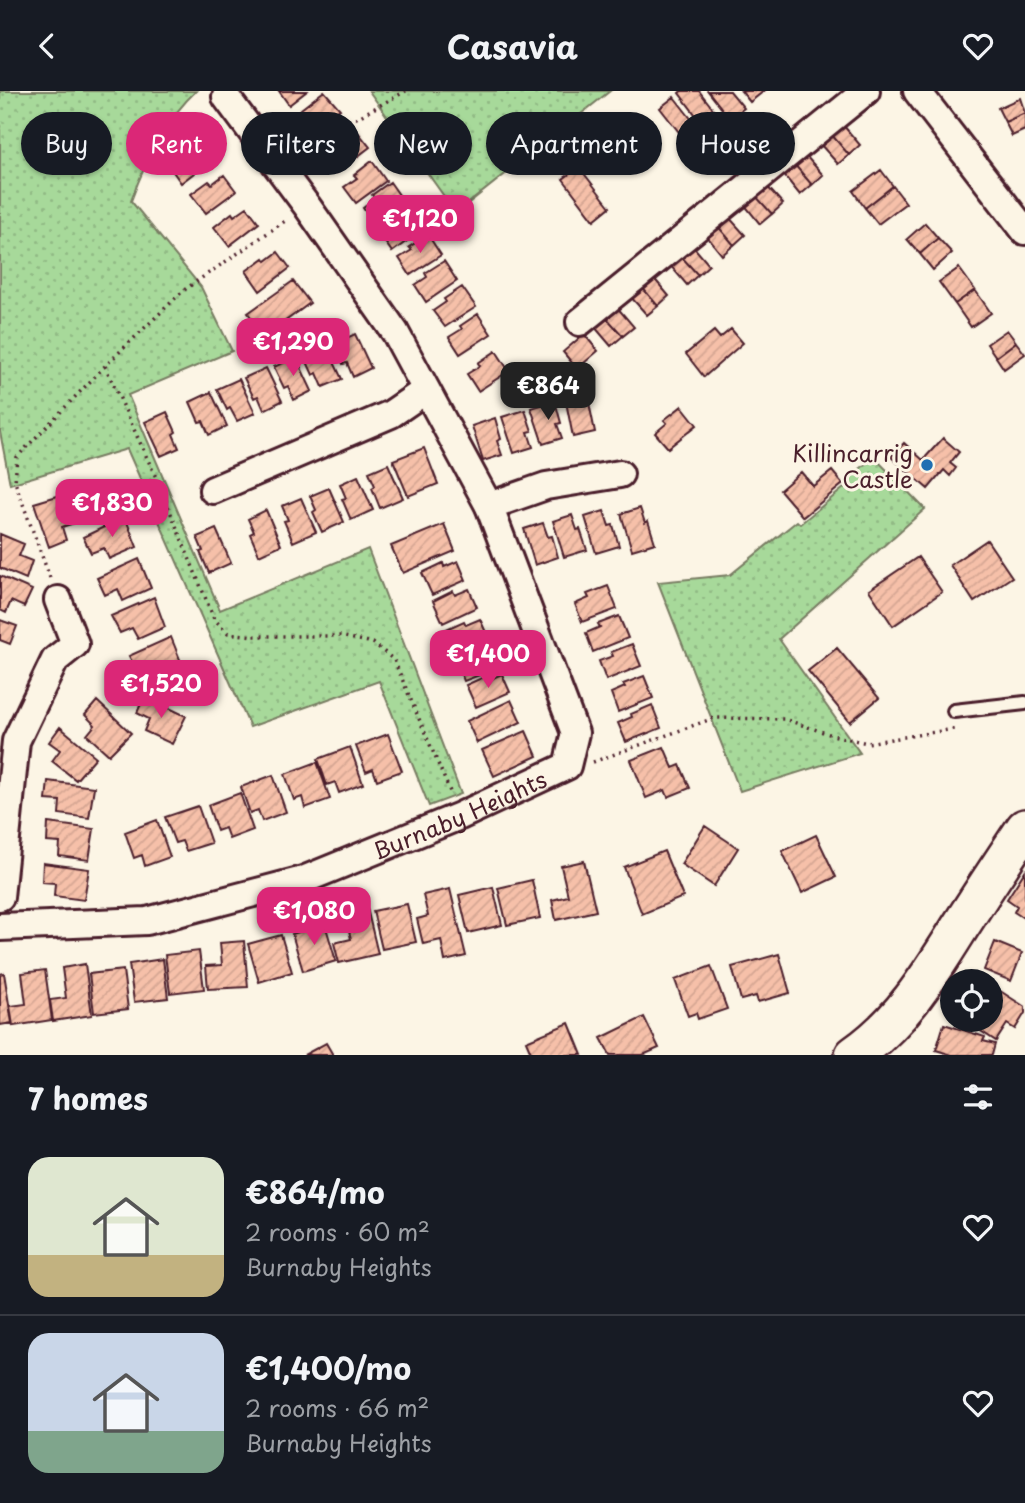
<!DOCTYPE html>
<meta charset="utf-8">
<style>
body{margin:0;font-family:"Playpen Sans",sans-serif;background:#242831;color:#f1f3f6;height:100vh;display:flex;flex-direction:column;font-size:26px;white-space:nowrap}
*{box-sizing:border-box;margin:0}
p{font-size:23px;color:#9ea1a6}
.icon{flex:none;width:38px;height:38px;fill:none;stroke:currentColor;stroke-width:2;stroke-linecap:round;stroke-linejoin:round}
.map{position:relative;height:964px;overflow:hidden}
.details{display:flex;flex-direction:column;background:#171b24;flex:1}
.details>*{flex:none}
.guide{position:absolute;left:21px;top:21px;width:984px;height:63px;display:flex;gap:14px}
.buttons{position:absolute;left:940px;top:878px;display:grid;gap:14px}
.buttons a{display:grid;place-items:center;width:63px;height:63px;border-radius:50%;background:#171b24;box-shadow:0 2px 5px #0004;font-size:35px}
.price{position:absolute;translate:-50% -60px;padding:0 16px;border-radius:14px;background:#db2777;color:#fff;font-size:23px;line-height:46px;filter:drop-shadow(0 2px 4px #0008)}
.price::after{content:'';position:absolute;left:50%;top:42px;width:21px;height:16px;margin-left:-10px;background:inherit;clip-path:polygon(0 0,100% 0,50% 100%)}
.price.current{background:#222;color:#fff}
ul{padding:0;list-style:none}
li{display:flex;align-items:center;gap:21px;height:175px;padding:0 28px}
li+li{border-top:2px solid #363941}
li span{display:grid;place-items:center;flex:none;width:196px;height:140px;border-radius:21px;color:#555}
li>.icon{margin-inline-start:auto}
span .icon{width:84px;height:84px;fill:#fffc;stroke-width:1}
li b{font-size:30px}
h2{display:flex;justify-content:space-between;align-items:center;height:84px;padding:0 28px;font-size:30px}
.tag{padding:0 24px;border-radius:32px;background:#171b24;box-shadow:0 2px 5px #0004;font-size:24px;line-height:63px}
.tag.current{background:#db2777;color:#fff}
header{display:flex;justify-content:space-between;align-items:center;height:91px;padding:0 28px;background:#171b24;font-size:32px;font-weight:700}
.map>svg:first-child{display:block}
.grass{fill:url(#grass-dots);stroke:#787c62;stroke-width:2}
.building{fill:url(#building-hatch);stroke:#4a1f2b;stroke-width:2}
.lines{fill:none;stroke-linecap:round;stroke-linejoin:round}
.lane-casing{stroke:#4a1f2b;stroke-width:18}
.street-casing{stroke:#4a1f2b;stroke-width:32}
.secondary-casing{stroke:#4a1f2b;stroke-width:42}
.path{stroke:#4a1f2b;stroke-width:3.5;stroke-dasharray:2 5;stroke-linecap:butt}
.lane{stroke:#fcf5e5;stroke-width:12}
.street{stroke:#fcf5e5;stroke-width:26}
.secondary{stroke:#fcf5e5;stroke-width:37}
.poi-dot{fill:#1f6fb2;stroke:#fcf5e5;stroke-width:2.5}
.labels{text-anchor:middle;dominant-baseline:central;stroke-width:6;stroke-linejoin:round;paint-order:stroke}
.poi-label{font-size:23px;fill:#4a1f2b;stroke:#fcf5e5;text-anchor:end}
.street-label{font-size:23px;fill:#4a1f2b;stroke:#fcf5e5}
</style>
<header><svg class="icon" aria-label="back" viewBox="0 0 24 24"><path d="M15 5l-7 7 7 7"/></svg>Casavia<svg class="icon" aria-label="heart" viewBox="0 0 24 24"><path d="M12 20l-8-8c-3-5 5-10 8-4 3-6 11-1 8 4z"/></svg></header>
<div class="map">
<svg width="1025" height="964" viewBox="0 0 1025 964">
<defs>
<pattern id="grass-dots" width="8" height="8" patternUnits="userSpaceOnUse" patternTransform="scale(1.75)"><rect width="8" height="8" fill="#a7d99a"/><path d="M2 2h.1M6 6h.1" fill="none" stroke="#91ba85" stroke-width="1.8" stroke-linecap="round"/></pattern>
<pattern id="building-hatch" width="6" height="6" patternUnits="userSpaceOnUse" patternTransform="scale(1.75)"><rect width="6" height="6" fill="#f6c0a9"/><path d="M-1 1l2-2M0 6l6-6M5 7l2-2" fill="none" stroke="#d4a592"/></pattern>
</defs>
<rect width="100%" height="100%" fill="#fcf5e5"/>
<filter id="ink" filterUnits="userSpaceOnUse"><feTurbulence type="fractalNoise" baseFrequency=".0143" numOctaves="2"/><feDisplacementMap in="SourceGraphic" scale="14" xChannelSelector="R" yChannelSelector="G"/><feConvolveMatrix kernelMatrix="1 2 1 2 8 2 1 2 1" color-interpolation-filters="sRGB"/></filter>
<g filter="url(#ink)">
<path class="grass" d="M0,0H196C165,29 145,71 131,110L201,196L232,260L128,304L220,519L368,458L461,703L429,715L379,590L250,636L127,358L10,393L0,341Z
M369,0H610L456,122Z
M874,366L925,418L779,548L860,662L740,700L658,491L730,484L797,430L800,433L850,392L848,388Z"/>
<path class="building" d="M279,0H307L289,14Z
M324,0L340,18L322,32L320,28L308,38L296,22Z
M681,0H699L725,33L711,44L679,2Z
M708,0H730L744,17L730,28Z
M741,0H764L750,11Z
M674,6L707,48L693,59L660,17Z
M1020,7L1025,22L1005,31L998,17Z
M1025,22V39L1012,45L1005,31Z
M843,34L860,54L849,64L831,43Z
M353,35L370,56L336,82L319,60Z
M831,43L849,64L838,73L820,53Z
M199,53L211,69L181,92L167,72L185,59L187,62Z
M805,64L823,84L812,94L794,73Z
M372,70L386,90L356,112L344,96L357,87L354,84Z
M794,73L812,94L800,104L783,83Z
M579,76L610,116L594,129L563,88Z
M881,79L893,95L865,117L853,100Z
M224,84L236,100L206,122L191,103L209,90L212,93Z
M390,91L404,111L374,133L363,117L375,108L372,104Z
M765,93L783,113L772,123L754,103Z
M893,95L906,112L878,133L865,117Z
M754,103L772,123L760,133L743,112Z
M247,116L259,132L229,155L214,136L232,122L234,125Z
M408,119L422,139L392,161L380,144L392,136L390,132Z
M727,124L745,144L734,154L716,133Z
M925,132L938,147L920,163L907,148Z
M716,133L734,154L722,164L705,143Z
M428,144L441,164L410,184L399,167L412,159L409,156Z
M938,147L952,162L933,179L920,163Z
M692,154L709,174L698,184L680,164Z
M278,161L290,177L260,200L246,180L264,167L266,170Z
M680,164L698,184L687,194L669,173Z
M444,170L457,190L426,211L415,194L427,186L425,182Z
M959,177L975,199L955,213L939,191Z
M652,185L669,205L658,215L640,194Z
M293,190L310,212L265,245L248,222Z
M640,194L658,215L647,224L629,204Z
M462,196L476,216L445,236L433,220L446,211L444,208Z
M975,199L991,222L971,236L955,213Z
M616,215L634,236L623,245L605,225Z
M478,223L491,243L460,263L449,246L462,238L460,235Z
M605,225L623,245L611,255L594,235Z
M731,238L743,252L704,286L686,263L714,240L720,247Z
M1007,239L1016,251L996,266L987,253Z
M355,243L371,277L353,286L347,272L343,273L334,253Z
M584,243L598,260L577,278L563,261Z
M1016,251L1025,263L1004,278L996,266Z
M326,254L342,288L323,296L317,282L313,284L304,264Z
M496,260L509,280L478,300L467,283L480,275L478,272Z
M296,266L312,300L294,309L288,295L284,297L274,276Z
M266,277L282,310L264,319L258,305L254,307L244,287Z
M239,288L255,322L237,330L230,317L227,319L217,298Z
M211,301L227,335L209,344L203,330L199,331L190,311Z
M588,307L595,341L573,346L566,311Z
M555,310L561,332L557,333L562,347L543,353L531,317Z
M682,315L697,334L668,357L655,342L667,332L664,329Z
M525,319L532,340L528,341L533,356L514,362L502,326Z
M167,321L176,341L173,343L179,357L161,365L145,331Z
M495,327L501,348L497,350L502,364L483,370L472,335Z
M943,347L959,361L950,372L956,377L950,385L944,379L928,398L891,366L904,352L923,369Z
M424,357L438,393L408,405L393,369Z
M388,373L403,407L380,417L372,397L375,395L369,381Z
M832,380L843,393L803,426L780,399L801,381L813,395Z
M358,385L373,419L351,429L342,408L346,407L340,393Z
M329,397L344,431L322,441L313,421L316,419L310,405Z
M64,403L74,432L62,436L66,449L49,456L34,412Z
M301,407L316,441L293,451L284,430L288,429L282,415Z
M640,417L645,432L648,430L655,452L632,459L621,423Z
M266,419L281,454L259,464L250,443L254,441L248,428Z
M604,420L609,435L613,434L619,455L596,462L585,426Z
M572,424L577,439L580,438L587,459L564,466L553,430Z
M125,426L137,456L109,468L104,457L91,462L83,446Z
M543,432L548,446L552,445L558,466L535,474L524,438Z
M444,433L455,460L403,482L391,455Z
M216,438L231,472L209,482L200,461L203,460L197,446Z
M0,443L24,453L19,465L32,470L26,488L0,477Z
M987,449L1012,486L974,511L950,474Z
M918,466L942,501L893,535L869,499Z
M139,468L151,497L123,510L118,498L105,504L97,487Z
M458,470L466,489L432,504L422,482L443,472L444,476Z
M0,485L32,499L24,516L11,510L6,522L0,519Z
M608,495L617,518L582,531L575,513L589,507L587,503Z
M469,498L477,516L443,532L433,510L453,500L455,504Z
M154,506L165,536L138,548L132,537L120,542L111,525Z
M619,525L628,547L593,561L586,542L600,536L598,533Z
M480,528L488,546L454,561L444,539L464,530L466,534Z
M0,529L17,535L10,553L0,549Z
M171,546L183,576L156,588L150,576L138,582L129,565Z
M632,553L641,575L606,589L599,570L613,565L611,561Z
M490,556L498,577L464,590L455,567L475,559L476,562Z
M837,557L879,607L850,631L808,580Z
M502,583L510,601L476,616L466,594L486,585L488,589Z
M644,585L653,607L618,621L611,602L625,596L623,593Z
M144,605L186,625L172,653L144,640L149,628L137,622Z
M511,609L521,631L477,652L467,630Z
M97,610L131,642L109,664L87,644L95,634L85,624Z
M652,614L661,637L626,651L618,632L632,626L631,623Z
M60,636L96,666L76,689L52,670L60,659L49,651Z
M526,640L537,665L494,685L482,659Z
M388,643L402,680L377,689L373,678L366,681L356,655Z
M350,656L363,693L339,702L335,691L327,694L318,668Z
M664,656L673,677L680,674L690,697L668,706L665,699L646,707L631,669Z
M317,671L330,708L305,717L302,706L294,709L285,683Z
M273,684L286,721L262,730L258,719L250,722L241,696Z
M48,690L94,696L89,727L59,723L60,710L46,709Z
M240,702L253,739L229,748L225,737L217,740L208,714Z
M198,715L211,752L186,760L182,750L175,752L165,726Z
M157,729L170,766L145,775L142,764L134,767L125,741Z
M48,732L94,738L89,769L59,765L60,752L47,751Z
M705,735L738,757L714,795L681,773Z
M816,744L836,786L802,802L782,760Z
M664,760L683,806L642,823L624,776Z
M584,770L596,820L556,829L552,809L568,805L561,775Z
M43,772L89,778L84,809L54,805L55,792L42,791Z
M1025,780V828L1014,821L1017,815L1007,808Z
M532,789L540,827L507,834L498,797Z
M493,796L502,834L468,842L459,804Z
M450,798L466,865L445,870L441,849L423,853L417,828L428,825L423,804Z
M366,813L378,863L339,872L334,852L351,848L344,819Z
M407,813L416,851L382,858L373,820Z
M325,833L336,870L303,880L292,843Z
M281,844L292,881L259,891L248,853Z
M244,850L248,896L208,898L206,875L222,874L220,852Z
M995,851L1022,862L1011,890L984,879Z
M199,860L204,898L170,902L165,864Z
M779,863L790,902L758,911L756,905L741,909L732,876Z
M163,868L168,907L134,911L129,873Z
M85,873L92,924L53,930L50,909L66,907L62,877Z
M711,875L727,918L698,928L696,922L688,925L675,889Z
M45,879L52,929L13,935L10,915L26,913L22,882Z
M123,879L128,918L94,922L89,883Z
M4,882L12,932L0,934V883Z
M994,896L1025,916V922L1015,938L1007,933L996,950L970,933L972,929H990V901Z
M644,926L659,957L643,964H610L601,947Z
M569,932L582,964H532L526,950Z
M944,933L985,946L983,950L995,953L992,964H952L936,959Z
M326,952L333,964H304Z"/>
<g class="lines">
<g class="lane-casing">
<path id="lane" d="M954,620L1025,612"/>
</g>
<g class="street-casing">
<g id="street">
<path d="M917,0L1025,140"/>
<path d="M580,231L866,0"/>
<path d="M213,399L391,323L426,299"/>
<path d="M489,415L546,395L620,383"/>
<path d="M0,806L16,650L55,569L75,553L58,509"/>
<path id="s1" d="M0,836L147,830L303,789L460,725L567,675L575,642L489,415L395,241L307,115L226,6"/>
</g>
</g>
<g class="secondary-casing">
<path id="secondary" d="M854,964C901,932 930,884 960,836C981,803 1003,770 1025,737"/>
</g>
<path class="path" d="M294,61L406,0
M105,275L159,393L214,528L228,542L253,545H340L373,552L394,569L451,703
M50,487L15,391L17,366L105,275L184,199L288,128
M593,671L714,627L784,628L832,644L867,652L954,638"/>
<use href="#lane" class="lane"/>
<use href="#street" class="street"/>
<use href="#secondary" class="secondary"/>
</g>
</g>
<circle class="poi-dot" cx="927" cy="374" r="7"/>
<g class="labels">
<g class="poi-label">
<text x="913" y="361">Killincarrig<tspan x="913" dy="26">Castle</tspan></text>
</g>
<g class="street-label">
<text stroke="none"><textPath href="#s1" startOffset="478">Burnaby Heights</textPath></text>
</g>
</g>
</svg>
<div class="buttons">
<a><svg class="icon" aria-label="locate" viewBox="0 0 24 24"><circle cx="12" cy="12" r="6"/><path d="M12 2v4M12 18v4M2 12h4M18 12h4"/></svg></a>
</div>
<b class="price" style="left:420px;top:164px">€1,120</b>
<b class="price" style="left:293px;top:287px">€1,290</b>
<b class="price current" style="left:548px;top:331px">€864</b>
<b class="price" style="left:112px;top:448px">€1,830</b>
<b class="price" style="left:488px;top:599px">€1,400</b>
<b class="price" style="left:161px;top:629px">€1,520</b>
<b class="price" style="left:314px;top:856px">€1,080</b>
<div class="guide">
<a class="tag">Buy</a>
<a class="tag current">Rent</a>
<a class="tag">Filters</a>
<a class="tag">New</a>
<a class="tag">Apartment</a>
<a class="tag">House</a>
</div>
</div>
<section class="details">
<h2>7 homes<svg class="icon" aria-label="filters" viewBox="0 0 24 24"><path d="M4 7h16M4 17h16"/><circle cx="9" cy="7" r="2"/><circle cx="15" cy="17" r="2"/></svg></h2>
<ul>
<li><span style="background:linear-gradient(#dfe7d0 70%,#c2b280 0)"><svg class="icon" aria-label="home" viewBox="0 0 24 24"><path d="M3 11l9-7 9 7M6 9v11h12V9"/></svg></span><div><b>€864/mo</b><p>2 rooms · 60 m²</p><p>Burnaby Heights</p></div><svg class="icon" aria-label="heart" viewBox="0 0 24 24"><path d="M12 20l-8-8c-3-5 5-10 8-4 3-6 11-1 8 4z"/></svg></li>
<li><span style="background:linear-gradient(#c9d6e8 70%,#7fa58c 0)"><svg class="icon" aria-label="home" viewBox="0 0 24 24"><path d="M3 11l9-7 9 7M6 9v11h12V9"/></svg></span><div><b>€1,400/mo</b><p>2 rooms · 66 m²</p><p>Burnaby Heights</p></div><svg class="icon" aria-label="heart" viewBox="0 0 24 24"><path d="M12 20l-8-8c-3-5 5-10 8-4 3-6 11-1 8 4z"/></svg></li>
</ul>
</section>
